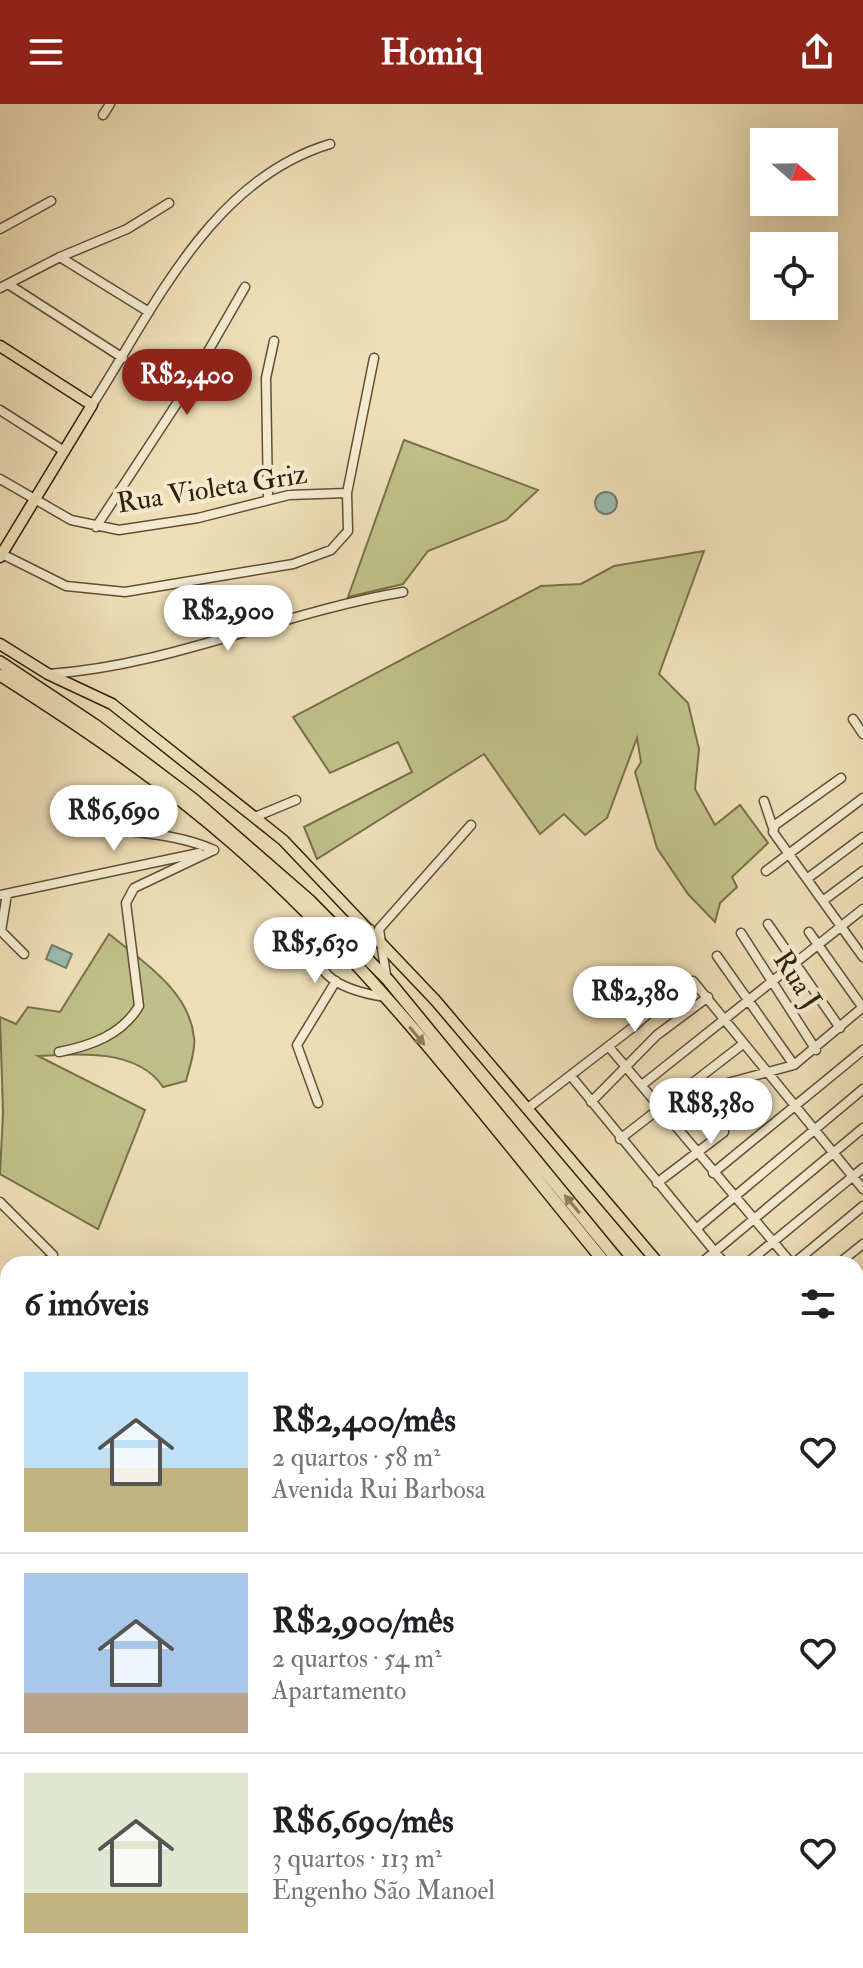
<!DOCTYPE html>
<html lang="pt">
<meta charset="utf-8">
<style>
body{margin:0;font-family:"IM FELL Double Pica",serif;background:#f2f2f2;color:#202124;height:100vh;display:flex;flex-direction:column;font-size:30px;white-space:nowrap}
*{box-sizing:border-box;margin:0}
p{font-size:26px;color:#757577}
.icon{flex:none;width:44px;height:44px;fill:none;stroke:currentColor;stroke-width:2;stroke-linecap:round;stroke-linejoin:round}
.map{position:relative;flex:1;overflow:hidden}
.panel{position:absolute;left:0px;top:1152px;width:864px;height:712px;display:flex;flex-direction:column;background:#fff;border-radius:24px 24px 0 0;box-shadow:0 8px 32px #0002}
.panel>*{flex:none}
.needle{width:52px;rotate:110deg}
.tools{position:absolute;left:750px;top:24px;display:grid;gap:16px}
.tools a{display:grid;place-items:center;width:88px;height:88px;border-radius:0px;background:#fff;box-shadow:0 8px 32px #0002;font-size:40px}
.price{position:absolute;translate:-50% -68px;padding:0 18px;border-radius:28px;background:#fff;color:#222;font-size:26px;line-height:52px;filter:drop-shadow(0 2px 4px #0008)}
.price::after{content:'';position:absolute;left:50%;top:48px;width:24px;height:18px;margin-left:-12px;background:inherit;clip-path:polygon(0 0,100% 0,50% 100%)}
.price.active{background:#8f2418;color:#fff}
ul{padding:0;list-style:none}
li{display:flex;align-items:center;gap:24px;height:200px;padding:0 24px}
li+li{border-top:2px solid #e0e0e0}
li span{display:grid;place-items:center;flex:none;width:224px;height:160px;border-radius:0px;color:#555}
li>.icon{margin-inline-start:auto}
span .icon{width:96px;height:96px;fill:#fffc;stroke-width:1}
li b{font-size:34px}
h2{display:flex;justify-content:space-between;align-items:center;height:96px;padding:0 24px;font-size:34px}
header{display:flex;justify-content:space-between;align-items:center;height:104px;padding:0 24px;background:#8f2418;color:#fff;font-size:36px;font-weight:700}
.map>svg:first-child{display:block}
.green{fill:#bfc089;stroke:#787048;stroke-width:2}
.water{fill:#9abbb4;stroke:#707d6f;stroke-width:2}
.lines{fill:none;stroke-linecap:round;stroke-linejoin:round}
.minor-casing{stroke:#605034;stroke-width:11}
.major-casing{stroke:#312008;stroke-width:13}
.highway-casing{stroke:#312008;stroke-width:14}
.minor{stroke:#f4ead0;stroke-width:8}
.major{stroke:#eedeb6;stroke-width:10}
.highway{stroke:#eedeb6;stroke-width:11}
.oneway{fill:#907f5f}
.labels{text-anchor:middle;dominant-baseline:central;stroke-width:8;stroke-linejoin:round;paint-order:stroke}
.street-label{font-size:28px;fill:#312008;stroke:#f4ead0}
</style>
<header><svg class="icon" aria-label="menu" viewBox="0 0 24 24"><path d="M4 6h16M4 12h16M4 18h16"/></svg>Homiq<svg class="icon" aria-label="share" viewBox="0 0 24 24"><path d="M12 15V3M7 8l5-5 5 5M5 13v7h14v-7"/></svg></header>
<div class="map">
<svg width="863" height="1864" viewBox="0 0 863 1864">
<rect width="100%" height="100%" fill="#eedeb6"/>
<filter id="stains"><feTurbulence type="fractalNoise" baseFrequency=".0025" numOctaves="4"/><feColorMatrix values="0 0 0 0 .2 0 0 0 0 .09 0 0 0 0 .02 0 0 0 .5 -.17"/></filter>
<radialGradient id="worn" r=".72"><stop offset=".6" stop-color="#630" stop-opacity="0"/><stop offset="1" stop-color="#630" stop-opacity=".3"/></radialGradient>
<path class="green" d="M404,336L538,386L506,416L428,447L403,480L348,493Z
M704,447L659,570L688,599L699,645L695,685L715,721L740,701L768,739L732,773L737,783L720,799L715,818L688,790L657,744L635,668L641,658L637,634L607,714L585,731L564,710L540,730L484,650L317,755L304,723L412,668L398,638L330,669L293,613L541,482L581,480L614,462Z
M109,830C142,857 190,887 194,934C196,947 189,964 186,977L163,983C138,945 79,949 38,952L145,1006L98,1125L0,1070L3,1009L0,913L16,920L28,903L60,908Z"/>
<path class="water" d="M595 399a11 11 0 1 1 22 0a11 11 0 1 1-22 0Z
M52,841L72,850L66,864L46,855Z"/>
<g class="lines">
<g class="minor-casing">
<path id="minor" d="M103,11L110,0
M0,125L51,97
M60,153L149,208
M8,180L123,254
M0,184L60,153L127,125L169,99
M92,301C154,205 210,76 330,40
M0,306L64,347
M0,375L71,416L119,426L198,414L289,391L347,389
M268,395L266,274L274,237
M96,423L187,284L245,183
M0,449L66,482L125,488L293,460L331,446L348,427L347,389L374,254
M48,570C170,562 283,508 403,488
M853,615L863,630
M841,674L775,721L773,728L863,853
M764,697L773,724
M59,713C110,731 165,724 214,746
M255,713L296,696
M766,767L863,694
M808,774L863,733
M7,790L1,827L24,850
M0,791L199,749
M824,796L863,767
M312,815C309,869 333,885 385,893
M768,820L840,924
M336,822L370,825
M809,828L863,904
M741,829L816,946
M717,852L794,961
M386,871L379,825L471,721
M609,943L792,1160
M59,948C90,942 122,931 139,902L126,799L134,784L214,746
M571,972L725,1160
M642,981L863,805
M694,988L794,961L863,903
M591,998L657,931L708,893
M318,999L297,941L336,877
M528,1004L632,924L684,878L693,877L863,1085
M620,1035L743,940
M713,1069L863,946
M657,1079L724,1028L721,1019L692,985
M0,1098L53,1151L44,1160
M696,1125L863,985
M700,1160L863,1024
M746,1160L863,1064
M793,1160L863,1102
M838,1160L863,1140
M856,1183L863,1177
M0,1184L8,1193
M856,1223L863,1216
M856,1266L863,1275
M856,1313L863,1307
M856,1344L863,1338
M0,1803H8
M709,1856L730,1864"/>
</g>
<g class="major-casing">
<path id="major" d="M0,242L92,301L0,453
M0,540L48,570L112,600L283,736L436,897L659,1160
M856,1453L863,1472"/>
</g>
<g class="highway-casing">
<path id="highway" d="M0,558L95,621L193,695L310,797L388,876L621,1160
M0,571C82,623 163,678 236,742C376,865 488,1017 606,1160
M856,1531L863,1558
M815,1864V1856"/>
</g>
<use href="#minor" class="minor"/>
<use href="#major" class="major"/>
<use href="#highway" class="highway"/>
</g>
<defs><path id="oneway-solid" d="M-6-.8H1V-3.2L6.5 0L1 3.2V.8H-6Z" transform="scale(2)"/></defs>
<g class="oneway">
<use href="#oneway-solid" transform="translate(417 932) rotate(50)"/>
<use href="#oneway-solid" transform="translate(572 1100) rotate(-130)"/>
</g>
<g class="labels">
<g class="street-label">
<text transform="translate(212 385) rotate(-9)">Rua Violeta Griz</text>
<text transform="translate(797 876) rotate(57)">Rua J</text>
</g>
</g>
<rect width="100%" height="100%" filter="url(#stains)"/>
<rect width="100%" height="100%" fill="url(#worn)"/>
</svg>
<div class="tools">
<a><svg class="needle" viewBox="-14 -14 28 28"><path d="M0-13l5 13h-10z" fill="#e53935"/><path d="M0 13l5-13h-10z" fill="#757577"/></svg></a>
<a><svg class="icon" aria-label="locate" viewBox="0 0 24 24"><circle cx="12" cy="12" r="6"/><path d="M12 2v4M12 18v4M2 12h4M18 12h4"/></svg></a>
</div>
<b class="price active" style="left:187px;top:313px">R$2,400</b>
<b class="price" style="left:228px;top:549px">R$2,900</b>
<b class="price" style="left:114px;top:749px">R$6,690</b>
<b class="price" style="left:315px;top:881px">R$5,630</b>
<b class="price" style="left:635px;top:930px">R$2,380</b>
<b class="price" style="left:711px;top:1042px">R$8,380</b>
<section class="panel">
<h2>6 imóveis<svg class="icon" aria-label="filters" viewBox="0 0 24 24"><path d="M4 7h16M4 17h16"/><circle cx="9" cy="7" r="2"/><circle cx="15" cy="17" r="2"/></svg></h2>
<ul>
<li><span style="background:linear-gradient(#bfe0f5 60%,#c2b280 0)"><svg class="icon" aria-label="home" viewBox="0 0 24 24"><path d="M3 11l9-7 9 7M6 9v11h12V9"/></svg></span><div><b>R$2,400/mês</b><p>2 quartos · 58 m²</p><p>Avenida Rui Barbosa</p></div><svg class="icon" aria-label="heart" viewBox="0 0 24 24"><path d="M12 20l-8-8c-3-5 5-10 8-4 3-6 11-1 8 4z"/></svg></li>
<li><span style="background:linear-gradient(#a9c7e8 75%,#b9a48a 0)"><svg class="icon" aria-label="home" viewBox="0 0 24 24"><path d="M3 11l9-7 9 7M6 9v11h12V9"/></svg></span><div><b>R$2,900/mês</b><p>2 quartos · 54 m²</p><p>Apartamento</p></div><svg class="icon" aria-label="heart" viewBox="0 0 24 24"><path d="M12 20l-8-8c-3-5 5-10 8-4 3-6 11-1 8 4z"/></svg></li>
<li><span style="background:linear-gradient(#dfe7d0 75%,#c2b280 0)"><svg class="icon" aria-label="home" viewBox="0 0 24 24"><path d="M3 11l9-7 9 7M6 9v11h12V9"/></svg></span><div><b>R$6,690/mês</b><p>3 quartos · 113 m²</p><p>Engenho São Manoel</p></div><svg class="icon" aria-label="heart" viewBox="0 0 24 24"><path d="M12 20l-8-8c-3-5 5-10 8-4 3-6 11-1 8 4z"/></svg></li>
</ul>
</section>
</div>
